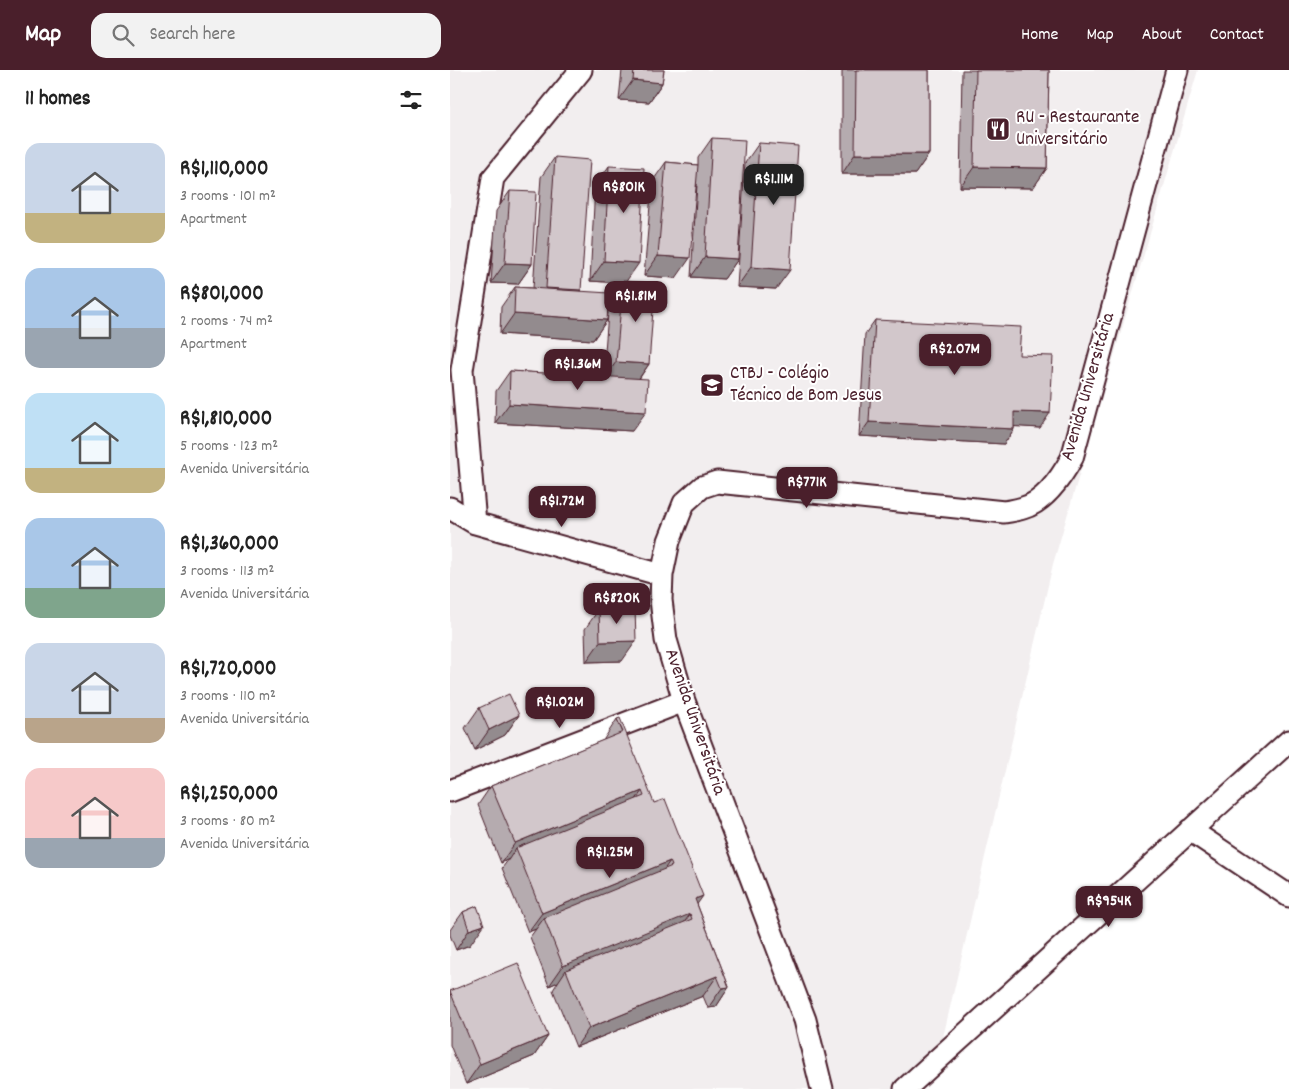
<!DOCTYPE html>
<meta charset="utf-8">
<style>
body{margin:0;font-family:Dekko,sans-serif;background:#f2f2f2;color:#222;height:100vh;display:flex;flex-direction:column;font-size:19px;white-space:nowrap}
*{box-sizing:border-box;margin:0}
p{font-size:16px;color:#767676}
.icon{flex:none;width:28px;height:28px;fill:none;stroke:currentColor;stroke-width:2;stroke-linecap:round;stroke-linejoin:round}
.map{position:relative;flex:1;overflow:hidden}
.drawer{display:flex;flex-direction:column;background:#fff;width:450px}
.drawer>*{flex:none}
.price{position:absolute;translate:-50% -42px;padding:0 11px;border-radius:10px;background:#4a1f2b;color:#fff;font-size:16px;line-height:32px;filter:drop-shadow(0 1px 2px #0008)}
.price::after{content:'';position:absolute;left:50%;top:30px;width:15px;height:11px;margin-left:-8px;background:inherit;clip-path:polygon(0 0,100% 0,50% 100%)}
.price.selected{background:#222;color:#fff}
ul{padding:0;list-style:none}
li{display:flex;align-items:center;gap:15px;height:125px;padding:0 25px}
li span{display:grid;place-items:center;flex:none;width:140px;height:100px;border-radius:15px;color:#555}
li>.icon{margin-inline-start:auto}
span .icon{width:60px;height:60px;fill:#fffc;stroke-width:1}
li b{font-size:21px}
h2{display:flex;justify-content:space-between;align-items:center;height:60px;padding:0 25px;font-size:21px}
header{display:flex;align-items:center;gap:30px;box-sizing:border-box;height:70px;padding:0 25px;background:#4a1f2b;color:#fff}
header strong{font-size:24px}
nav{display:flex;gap:28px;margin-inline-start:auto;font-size:18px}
.search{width:350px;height:45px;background:#f2f2f2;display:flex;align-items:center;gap:12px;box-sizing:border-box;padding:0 18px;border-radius:15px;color:#767676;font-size:19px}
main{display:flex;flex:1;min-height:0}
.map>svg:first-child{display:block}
.built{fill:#f2eeef}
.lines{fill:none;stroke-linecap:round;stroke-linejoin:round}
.minor-casing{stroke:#4a1f2b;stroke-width:25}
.minor{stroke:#fff;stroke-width:21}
.wall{fill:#b5abaf;stroke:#4a1f2b}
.shaded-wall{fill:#938b8e;stroke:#4a1f2b}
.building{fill:#d2c7cb;stroke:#4a1f2b}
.labels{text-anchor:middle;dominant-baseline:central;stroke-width:4;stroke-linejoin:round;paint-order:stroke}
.poi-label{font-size:19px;fill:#4a1f2b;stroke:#fff;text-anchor:start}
.street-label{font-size:19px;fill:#4a1f2b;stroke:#fff}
</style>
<header>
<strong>Map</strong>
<div class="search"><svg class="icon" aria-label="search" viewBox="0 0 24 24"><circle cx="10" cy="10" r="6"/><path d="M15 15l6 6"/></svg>Search here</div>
<nav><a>Home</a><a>Map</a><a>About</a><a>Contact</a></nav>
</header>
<main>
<section class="drawer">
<h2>11 homes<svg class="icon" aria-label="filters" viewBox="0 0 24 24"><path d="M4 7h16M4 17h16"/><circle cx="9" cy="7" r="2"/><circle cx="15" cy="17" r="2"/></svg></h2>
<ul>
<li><span style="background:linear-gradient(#c9d6e8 70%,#c2b280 0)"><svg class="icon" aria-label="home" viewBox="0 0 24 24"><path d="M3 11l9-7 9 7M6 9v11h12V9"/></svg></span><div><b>R$1,110,000</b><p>3 rooms · 101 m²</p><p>Apartment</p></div></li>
<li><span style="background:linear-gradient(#a9c7e8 60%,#9aa5b1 0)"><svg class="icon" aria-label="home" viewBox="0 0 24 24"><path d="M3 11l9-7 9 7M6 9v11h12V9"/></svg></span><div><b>R$801,000</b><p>2 rooms · 74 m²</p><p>Apartment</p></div></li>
<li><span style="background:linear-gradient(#bfe0f5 75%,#c2b280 0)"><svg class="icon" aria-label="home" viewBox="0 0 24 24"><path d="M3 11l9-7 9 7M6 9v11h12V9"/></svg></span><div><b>R$1,810,000</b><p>5 rooms · 123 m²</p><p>Avenida Universitária</p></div></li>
<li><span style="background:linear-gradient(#a9c7e8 70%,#7fa58c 0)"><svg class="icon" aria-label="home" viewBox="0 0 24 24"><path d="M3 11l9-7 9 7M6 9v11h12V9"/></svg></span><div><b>R$1,360,000</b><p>3 rooms · 113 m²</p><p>Avenida Universitária</p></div></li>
<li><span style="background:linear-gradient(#c9d6e8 75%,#b9a48a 0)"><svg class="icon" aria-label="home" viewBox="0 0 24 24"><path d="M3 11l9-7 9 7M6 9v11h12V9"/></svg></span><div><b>R$1,720,000</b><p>3 rooms · 110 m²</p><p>Avenida Universitária</p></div></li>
<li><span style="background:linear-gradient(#f6c9c9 70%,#9aa5b1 0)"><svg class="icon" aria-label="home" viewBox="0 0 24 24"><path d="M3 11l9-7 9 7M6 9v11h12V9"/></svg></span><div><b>R$1,250,000</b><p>3 rooms · 80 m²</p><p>Avenida Universitária</p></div></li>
</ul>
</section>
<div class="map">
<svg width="839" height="1019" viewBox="0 0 839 1019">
<rect width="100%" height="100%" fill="#fff"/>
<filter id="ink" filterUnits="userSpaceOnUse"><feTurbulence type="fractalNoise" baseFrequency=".02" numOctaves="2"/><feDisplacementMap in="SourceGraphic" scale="10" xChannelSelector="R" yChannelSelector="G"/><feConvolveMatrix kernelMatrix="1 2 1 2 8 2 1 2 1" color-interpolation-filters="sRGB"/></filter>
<g filter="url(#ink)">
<path class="built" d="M0,0H748L603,494L488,989L455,1019H0Z"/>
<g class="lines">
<g class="minor-casing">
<path id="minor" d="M0,438L25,453L212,505
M25,453L12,300L43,108L131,0
M0,721L234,631
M740,760L839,826
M372,1019L355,950L234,631L216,570L211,530L212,505L219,471L234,433L252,417L267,412L554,442C560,441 567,440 573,438C595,432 612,406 622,388L727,0
M455,1019L839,671"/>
</g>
<use href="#minor" class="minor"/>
</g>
<path class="wall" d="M172,0H214L212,13L199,32L169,30Z
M392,0H479V84L465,104H392Z
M512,0H599L597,98L583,118L510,117Z
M262,68L288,189L274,209L241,207L247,114L226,208L194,206L202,112L216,92L248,95V88Z
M309,73L326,219L287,217L295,93Z
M105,87L130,221L157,250L143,270L50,264L51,237L65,217L83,218L91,107Z
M159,96L176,211L199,294L189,309L182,361L45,353L46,321L60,301L153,307L159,230L171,213L140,211L145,116Z
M60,121L82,194L68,214L41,213L46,141Z
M425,250L569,285L590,358L564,356V359L554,374L409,366L415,264Z
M149,539L172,591L136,592L135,559Z
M29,638L69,645L55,665L25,680L15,658Z
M167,649L247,834L279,917L266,937L258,938L253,926L126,977L103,920L108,912L99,916L80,867L86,859L78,862L52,798L59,789L51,793L28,735L41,716L154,670V669Z
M27,836L20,875L6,880L0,865V860L13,842Z
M0,921L98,966L84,986L16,1014L0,975Z"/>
<path class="shaded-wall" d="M183,10L212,13L199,32L169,30Z
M405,84H479L465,104H392Z
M524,97L597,98L583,118L510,117Z
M208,186L240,188L226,208L194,206Z
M255,187L288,189L274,209L241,207Z
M154,191L189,193L175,213L173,211L171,213L140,211Z
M55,193L82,194L68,214L41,213Z
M301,197L340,200L326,219L287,217Z
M96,218L131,220L117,240L82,238Z
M64,244L157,250L143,270L50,264Z
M166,292L199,294L185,314L152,312Z
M59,334L196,342L182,361L45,353Z
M564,342L600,343L590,358L554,356Z
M419,352L564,359L554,374L409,366Z
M186,571L172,591L136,592L150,572Z
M69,645L55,665L25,680L39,660Z
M192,721L178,741L66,778L59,789L51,793L65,773Z
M220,791L206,811L94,848L86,859L78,862L92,843Z
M253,826L226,864L116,900L108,912L99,916L113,896L245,829Z
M34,855L20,875L6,880L19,860Z
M267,906L253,926L126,977L139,958Z
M279,917L266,937L258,938L272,918Z
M98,966L84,986L16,1014L30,994Z"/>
<path class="building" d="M184,0H214L212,13L183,10Z
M406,0H479V84H405Z
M526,0H599L597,98L524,97Z
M262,68L295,70L288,189L255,187Z
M309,73L348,76L340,200L301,197Z
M105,87L140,90L131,220L96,218Z
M216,92L248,95L240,188L208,186Z
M159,96L194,98L189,193L154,191Z
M60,121L86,122L82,194L55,193Z
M173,211L205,213L199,294L166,292Z
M65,217L159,223L157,250L64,244Z
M425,250L571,257L569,285L603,286L600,343L564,342V359L419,352Z
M60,301L198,309L196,342L59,334Z
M185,538L186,571L150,572L149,539Z
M59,624L69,645L39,660L29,638Z
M170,648L204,733L215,729L253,826L245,829L279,917L272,918L267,906L139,958L116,900L242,849L240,844L113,896L94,848L222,796L220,791L92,843L66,778L194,726L192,721L65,773L41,716L173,662L167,649Z
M27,836L34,855L19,860L13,842Z
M68,893L98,966L30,994L0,921Z"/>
</g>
<defs>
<g id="restaurant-square" transform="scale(1.25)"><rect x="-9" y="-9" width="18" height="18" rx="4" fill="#4a1f2b" stroke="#fff"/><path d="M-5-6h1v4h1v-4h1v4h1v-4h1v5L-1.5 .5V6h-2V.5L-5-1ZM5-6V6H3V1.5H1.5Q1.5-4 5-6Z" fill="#fff"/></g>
<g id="school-square" transform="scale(1.25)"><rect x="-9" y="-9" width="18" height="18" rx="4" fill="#4a1f2b" stroke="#fff"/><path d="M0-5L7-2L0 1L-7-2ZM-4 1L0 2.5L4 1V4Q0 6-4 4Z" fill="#fff"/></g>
</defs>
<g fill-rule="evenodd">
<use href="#restaurant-square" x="548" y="59"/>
<use href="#school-square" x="262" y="315"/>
</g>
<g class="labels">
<g class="poi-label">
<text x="566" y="48">RU - Restaurante<tspan x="566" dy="22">Universitário</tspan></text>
<text x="280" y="304">CTBJ - Colégio<tspan x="280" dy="22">Técnico de Bom Jesus</tspan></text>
</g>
<g class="street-label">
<text transform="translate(639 317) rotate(-74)">Avenida Universitária</text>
<text transform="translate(244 652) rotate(71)">Avenida Universitária</text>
</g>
</g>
</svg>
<b class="price selected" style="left:324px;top:136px">R$1.11M</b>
<b class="price" style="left:174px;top:144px">R$801K</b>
<b class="price" style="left:186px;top:253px">R$1.81M</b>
<b class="price" style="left:505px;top:306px">R$2.07M</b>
<b class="price" style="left:128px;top:321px">R$1.36M</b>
<b class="price" style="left:357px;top:439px">R$771K</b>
<b class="price" style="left:112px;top:458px">R$1.72M</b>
<b class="price" style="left:167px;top:555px">R$820K</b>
<b class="price" style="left:110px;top:659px">R$1.02M</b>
<b class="price" style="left:160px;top:809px">R$1.25M</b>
<b class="price" style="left:659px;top:858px">R$954K</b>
</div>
</main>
